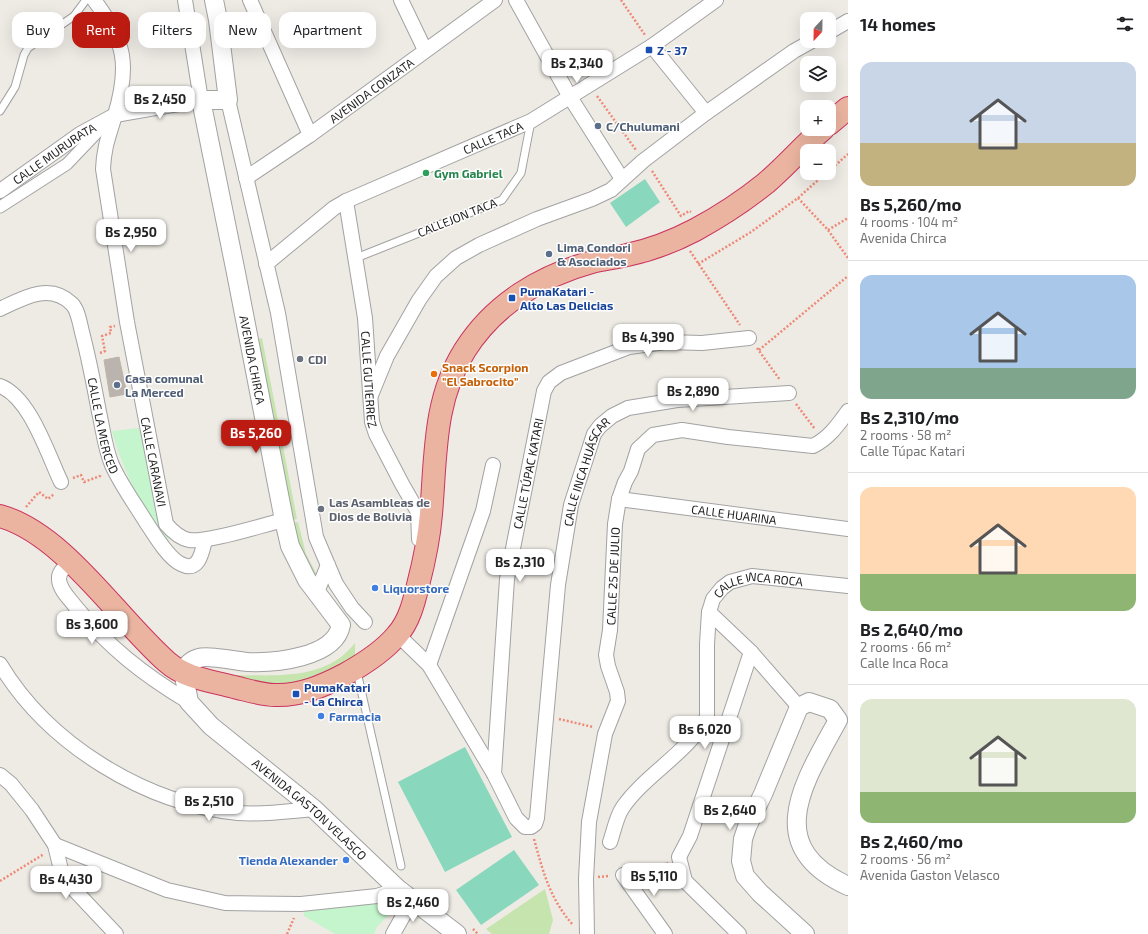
<!DOCTYPE html>
<meta charset="utf-8">
<style>
body{margin:0;font-family:"Exo 2",sans-serif;background:#f2f2f2;color:#202124;height:100vh;display:flex;flex-direction:column;font-size:15px;white-space:nowrap}
*{box-sizing:border-box;margin:0}
p{font-size:13px;color:#757577}
.icon{flex:none;width:22px;height:22px;fill:none;stroke:currentColor;stroke-width:2;stroke-linecap:round;stroke-linejoin:round}
.map{position:relative;flex:1;overflow:hidden}
.drawer{display:flex;flex-direction:column;background:#fff;width:300px}
.drawer>*{flex:none}
.banner{position:absolute;left:12px;top:12px;width:380px;height:36px;display:flex;gap:8px}
.needle{width:26px;rotate:202deg}
.controls{position:absolute;left:800px;top:12px;display:grid;gap:8px}
.controls a{display:grid;place-items:center;width:36px;height:36px;border-radius:8px;background:#fff;box-shadow:0 4px 16px #0002;font-size:20px}
.price{position:absolute;translate:-50% -34px;padding:0 9px;border-radius:8px;background:#fff;color:#222;font-size:13px;line-height:26px;filter:drop-shadow(0 1px 2px #0008)}
.price::after{content:'';position:absolute;left:50%;top:24px;width:12px;height:9px;margin-left:-6px;background:inherit;clip-path:polygon(0 0,100% 0,50% 100%)}
.price.on{background:#bb1b11;color:#fff}
ul{padding:0;list-style:none}
li{display:grid;align-content:center;gap:8px;height:212px;padding:0 12px}
li+li{border-top:1px solid #e0e0e0}
li span{display:grid;place-items:center;height:124px;border-radius:12px;color:#555}
li>.icon{margin-inline-start:auto}
span .icon{width:72px;height:72px;fill:#fffc;stroke-width:1}
li b{font-size:17px}
h2{display:flex;justify-content:space-between;align-items:center;height:48px;padding:0 12px;font-size:17px}
.tag{padding:0 14px;border-radius:12px;background:#fff;box-shadow:0 4px 16px #0002;font-size:14px;line-height:36px}
.tag.on{background:#bb1b11;color:#fff}
main{display:flex;flex:1;min-height:0}
.map>svg:first-child{display:block}
.grass{fill:#c6e4ae}
.park{fill:#c5f5cc}
.pitch{fill:#89d7bd}
.building{fill:#bbb4ae;stroke:#beb3a8}
.lines{fill:none;stroke-linecap:round;stroke-linejoin:round}
.service-casing{stroke:#a2a2a2;stroke-width:9}
.pedestrian-casing{stroke:#a2a2a2;stroke-width:13}
.minor-casing{stroke:#a2a2a2;stroke-width:16}
.tertiary-casing{stroke:#a2a2a2;stroke-width:20}
.trunk-casing{stroke:#cb335e;stroke-width:24}
.path{stroke:#ee8976;stroke-width:2.5;stroke-dasharray:2 2;stroke-linecap:butt}
.service{stroke:#fff;stroke-width:7}
.pedestrian{stroke:#fff;stroke-width:11}
.minor{stroke:#fff;stroke-width:14}
.tertiary{stroke:#fff;stroke-width:18}
.trunk{stroke:#eab4a0;stroke-width:22}
.transit-dot{fill:#1a4fb4;stroke:#fff;stroke-width:1.5}
.service-dot{fill:#5c6f8a;stroke:#fff;stroke-width:1.5}
.leisure-dot{fill:#2e9e5b;stroke:#fff;stroke-width:1.5}
.worship-dot{fill:#6b7280;stroke:#fff;stroke-width:1.5}
.food-dot{fill:#e8710a;stroke:#fff;stroke-width:1.5}
.shop-dot{fill:#3f7fe0;stroke:#fff;stroke-width:1.5}
.labels{text-anchor:middle;dominant-baseline:central;stroke-width:3;stroke-linejoin:round;paint-order:stroke}
.transit-label{font-size:12px;font-weight:bold;fill:#164399;stroke:#fff;text-anchor:start}
.street-label{font-size:12px;fill:#1e1e1e;stroke:#fff}
.service-label{font-size:12px;font-weight:bold;fill:#4e5e75;stroke:#fff;text-anchor:start}
.leisure-label{font-size:12px;font-weight:bold;fill:#27864d;stroke:#fff;text-anchor:start}
.worship-label{font-size:12px;font-weight:bold;fill:#5b616d;stroke:#fff;text-anchor:start}
.food-label{font-size:12px;font-weight:bold;fill:#c56008;stroke:#fff;text-anchor:start}
.shop-label{font-size:12px;font-weight:bold;fill:#366cbe;stroke:#fff;text-anchor:start}
</style>
<main>
<div class="map">
<svg width="848" height="934" viewBox="0 0 848 934">
<rect width="100%" height="100%" fill="#eeebe5"/>
<path class="grass" d="M262,338L297,519L292,520L258,339Z
M298,522L306,554L327,594L310,574L291,523Z
M355,643V656C341,664 327,675 312,680C283,689 250,680 221,675C268,674 323,684 355,643Z
M545,889L553,920L549,934H492L486,929Z"/>
<path class="park" d="M139,428L169,542C145,520 120,462 112,431Z
M380,903L389,906L391,912L377,927L374,934H335L304,916V909Z"/>
<path class="pitch" d="M645,179L660,202L626,227L610,203Z
M465,747L512,837L445,872L398,782Z
M514,850L539,885L481,925L456,890Z"/>
<path class="building" d="M119,357L127,394L110,397L104,360Z"/>
<g class="lines">
<g class="service-casing">
<path id="service" d="M0,111L15,87L24,55L28,48L74,16L86,0
M356,258L502,200L521,173L531,121
M357,672L401,866"/>
</g>
<g class="pedestrian-casing">
<path id="pedestrian" d="M0,207L67,164L106,123"/>
</g>
<g class="minor-casing">
<g id="minor">
<path id="s1" d="M94,0C125,41 130,65 115,115C109,136 104,146 103,169L127,322L166,524C172,531 179,538 189,540C208,543 262,525 284,520"/>
<path d="M250,0L310,135"/>
<path d="M401,0L425,50"/>
<path d="M516,0L570,97L622,179"/>
<path d="M829,32L848,21"/>
<path d="M652,46L706,113"/>
<path d="M228,100L278,313L316,537L336,584L352,608L365,622"/>
<path id="s2" d="M246,178L310,135L495,0"/>
<path id="s3" d="M0,191L80,134L115,115L201,100L185,0"/>
<path id="s4" d="M346,201L365,318L372,422L376,434L402,484L418,512L419,539L425,540"/>
<path id="s5" d="M266,264L334,208L346,201L531,121L652,46L716,0"/>
<path id="s6" d="M0,309C23,298 50,282 72,304C78,310 80,324 82,332C89,359 94,385 99,412C103,429 105,449 112,465C121,485 135,504 146,522C154,534 168,558 181,564C199,573 202,552 205,540"/>
<path d="M0,386C30,397 48,455 61,482"/>
<path d="M371,395L387,356L419,300L436,276L456,258L479,245L537,219L592,199L611,190L643,161L706,113L794,51L812,41"/>
<path id="s7" d="M619,499L848,529"/>
<path d="M70,562C65,567 58,572 59,580C60,590 69,598 75,606C108,647 144,675 189,702"/>
<path d="M317,592L328,565"/>
<path d="M709,612L751,652L799,707"/>
<path id="s8" d="M398,635L429,665L494,774L516,818L525,827H531L535,824L537,818L558,585L571,505L594,434L600,426L612,416L628,408L677,400L789,393"/>
<path d="M0,664C48,744 145,804 238,813C263,815 289,811 314,809"/>
<path d="M429,665L483,511L493,465"/>
<path id="s9" d="M494,774L507,579L544,391L549,382L561,373L629,347L666,342L702,343L749,338"/>
<path d="M0,775L11,784L32,810L55,845L61,870L65,880L116,934"/>
<path id="s10" d="M610,842C614,831 616,817 623,807C646,774 689,752 707,717V644L709,612L713,599L722,588L730,582L752,576L848,586"/>
<path d="M55,845L167,890L225,903L301,904L377,896L398,889"/>
<path d="M623,875L665,934"/>
<path d="M393,934L412,900"/>
<path id="s11" d="M587,934L586,879L589,822L605,734L618,701L617,692L608,666L606,655L610,630L615,524L619,499L625,482L631,471L638,449L653,435L682,430L728,437L813,446C829,438 838,425 848,411"/>
<path d="M739,934L685,881L679,857L690,836L751,652"/>
</g>
</g>
<g class="tertiary-casing">
<g id="tertiary">
<path id="s12" d="M214,0L218,20L228,100H201L236,273L284,520L290,546L307,580L341,625C335,658 274,663 248,662C237,661 207,655 199,658C191,660 187,665 183,671L189,702L211,726L314,809L398,889L457,934"/>
<path d="M805,934L760,893L745,876L741,861L743,839L747,827L763,794L799,707L809,702L830,709L838,720C805,781 760,846 848,886"/>
</g>
</g>
<g class="trunk-casing">
<path id="trunk" d="M829,124L848,108
M0,516C64,534 117,618 167,662C185,678 211,681 234,687C247,690 262,695 275,695C300,696 323,686 344,675C362,665 384,651 397,635C409,622 414,602 418,585C424,562 429,538 431,514C436,457 433,400 465,350C494,304 541,276 592,262C603,259 616,258 627,255C651,250 674,241 695,230C719,217 745,200 766,183C786,166 803,146 823,129"/>
</g>
<path class="path" d="M621,0L645,35
M597,96L636,150
M652,171L681,216L689,211L691,212
M829,171L848,154
M798,198L828,230L848,258
M828,230L848,218
M690,251L740,325
M698,264L751,232L798,198L826,173
M757,348L780,380
M759,350L848,276
M100,353L105,351L102,336L111,333L110,327L115,326
M796,404L815,429
M73,478L81,475L84,482L100,476V474
M26,507L39,492L48,499L54,494
M559,719L593,727
M534,839C543,872 550,899 573,925
M636,872L668,863
M598,877L609,876
M0,881L44,854
M473,929L478,934
M287,934L294,918"/>
<use href="#service" class="service"/>
<use href="#pedestrian" class="pedestrian"/>
<use href="#minor" class="minor"/>
<use href="#tertiary" class="tertiary"/>
<use href="#trunk" class="trunk"/>
</g>
<g class="transit-dot">
<rect x="645" y="46" width="8" height="8" rx="2"/>
<rect x="508" y="294" width="8" height="8" rx="2"/>
<rect x="292" y="690" width="8" height="8" rx="2"/>
</g>
<g class="service-dot">
<circle cx="598" cy="126" r="4"/>
<circle cx="549" cy="254" r="4"/>
<circle cx="117" cy="385" r="4"/>
</g>
<circle class="leisure-dot" cx="426" cy="173" r="4"/>
<g class="worship-dot">
<circle cx="300" cy="359" r="4"/>
<circle cx="321" cy="509" r="4"/>
</g>
<circle class="food-dot" cx="434" cy="374" r="4"/>
<g class="shop-dot">
<circle cx="375" cy="588" r="4"/>
<circle cx="321" cy="716" r="4"/>
<circle cx="346" cy="860" r="4"/>
</g>
<g class="labels">
<g class="transit-label">
<text x="657" y="50">Z - 37</text>
<text x="520" y="291">PumaKatari -<tspan x="520" dy="14">Alto Las Delicias</tspan></text>
<text x="304" y="687">PumaKatari<tspan x="304" dy="14">- La Chirca</tspan></text>
</g>
<g class="street-label">
<text stroke="none"><textPath href="#s2" startOffset="153">AVENIDA CONZATA</textPath></text>
<text stroke="none"><textPath href="#s5" startOffset="262">CALLE TACA</textPath></text>
<text stroke="none"><textPath href="#s3" startOffset="66">CALLE MURURATA</textPath></text>
<text transform="translate(457 217) rotate(-22)">CALLEJON TACA</text>
<text stroke="none"><textPath href="#s12" startOffset="393">AVENIDA CHIRCA</textPath></text>
<text stroke="none"><textPath href="#s4" startOffset="180">CALLE GUTIERREZ</textPath></text>
<text stroke="none"><textPath href="#s6" startOffset="204">CALLE LA MERCED</textPath></text>
<text stroke="none"><textPath href="#s1" startOffset="476">CALLE CARANAVI</textPath></text>
<text stroke="none"><textPath href="#s9" startOffset="303">CALLE TÚPAC KATARI</textPath></text>
<text stroke="none"><textPath href="#s8" startOffset="601">CALLE INCA HUÁSCAR</textPath></text>
<text stroke="none"><textPath href="#s7" startOffset="116">CALLE HUARINA</textPath></text>
<text stroke="none"><textPath href="#s11" startOffset="364">CALLE 25 DE JULIO</textPath></text>
<text stroke="none"><textPath href="#s10" startOffset="331">CALLE INCA ROCA</textPath></text>
<text stroke="none"><textPath href="#s12" startOffset="1048">AVENIDA GASTON VELASCO</textPath></text>
</g>
<g class="service-label">
<text x="606" y="126">C/Chulumani</text>
<text x="557" y="247">Lima Condori<tspan x="557" dy="14">&amp; Asociados</tspan></text>
<text x="125" y="378">Casa comunal<tspan x="125" dy="14">La Merced</tspan></text>
</g>
<g class="leisure-label">
<text x="434" y="173">Gym Gabriel</text>
</g>
<g class="worship-label">
<text x="308" y="359">CDI</text>
<text x="329" y="502">Las Asambleas de<tspan x="329" dy="14">Dios de Bolivia</tspan></text>
</g>
<g class="food-label">
<text x="442" y="367">Snack Scorpion<tspan x="442" dy="14">"El Sabrocito"</tspan></text>
</g>
<g class="shop-label">
<text x="383" y="588">Liquorstore</text>
<text x="329" y="716">Farmacia</text>
<text x="338" y="860" text-anchor="end">Tienda Alexander</text>
</g>
</g>
</svg>
<div class="controls">
<a><svg class="needle" viewBox="-14 -14 28 28"><path d="M0-13l5 13h-10z" fill="#e53935"/><path d="M0 13l5-13h-10z" fill="#757577"/></svg></a>
<a><svg class="icon" aria-label="layers" viewBox="0 0 24 24"><path d="M12 4l9 5-9 5-9-5zM3 14l9 5 9-5"/></svg></a>
<a>+</a>
<a>−</a>
</div>
<b class="price" style="left:577px;top:84px">Bs 2,340</b>
<b class="price" style="left:160px;top:120px">Bs 2,450</b>
<b class="price" style="left:131px;top:253px">Bs 2,950</b>
<b class="price" style="left:648px;top:358px">Bs 4,390</b>
<b class="price" style="left:693px;top:412px">Bs 2,890</b>
<b class="price on" style="left:256px;top:454px">Bs 5,260</b>
<b class="price" style="left:520px;top:583px">Bs 2,310</b>
<b class="price" style="left:92px;top:645px">Bs 3,600</b>
<b class="price" style="left:705px;top:750px">Bs 6,020</b>
<b class="price" style="left:209px;top:822px">Bs 2,510</b>
<b class="price" style="left:730px;top:831px">Bs 2,640</b>
<b class="price" style="left:654px;top:897px">Bs 5,110</b>
<b class="price" style="left:66px;top:900px">Bs 4,430</b>
<b class="price" style="left:413px;top:923px">Bs 2,460</b>
<div class="banner">
<a class="tag">Buy</a>
<a class="tag on">Rent</a>
<a class="tag">Filters</a>
<a class="tag">New</a>
<a class="tag">Apartment</a>
</div>
</div>
<section class="drawer">
<h2>14 homes<svg class="icon" aria-label="filters" viewBox="0 0 24 24"><path d="M4 7h16M4 17h16"/><circle cx="9" cy="7" r="2"/><circle cx="15" cy="17" r="2"/></svg></h2>
<ul>
<li><span style="background:linear-gradient(#c9d6e8 65%,#c2b280 0)"><svg class="icon" aria-label="home" viewBox="0 0 24 24"><path d="M3 11l9-7 9 7M6 9v11h12V9"/></svg></span><div><b>Bs 5,260/mo</b><p>4 rooms · 104 m²</p><p>Avenida Chirca</p></div></li>
<li><span style="background:linear-gradient(#a9c7e8 75%,#7fa58c 0)"><svg class="icon" aria-label="home" viewBox="0 0 24 24"><path d="M3 11l9-7 9 7M6 9v11h12V9"/></svg></span><div><b>Bs 2,310/mo</b><p>2 rooms · 58 m²</p><p>Calle Túpac Katari</p></div></li>
<li><span style="background:linear-gradient(#ffd9b3 70%,#8fb573 0)"><svg class="icon" aria-label="home" viewBox="0 0 24 24"><path d="M3 11l9-7 9 7M6 9v11h12V9"/></svg></span><div><b>Bs 2,640/mo</b><p>2 rooms · 66 m²</p><p>Calle Inca Roca</p></div></li>
<li><span style="background:linear-gradient(#dfe7d0 75%,#8fb573 0)"><svg class="icon" aria-label="home" viewBox="0 0 24 24"><path d="M3 11l9-7 9 7M6 9v11h12V9"/></svg></span><div><b>Bs 2,460/mo</b><p>2 rooms · 56 m²</p><p>Avenida Gaston Velasco</p></div></li>
</ul>
</section>
</main>
